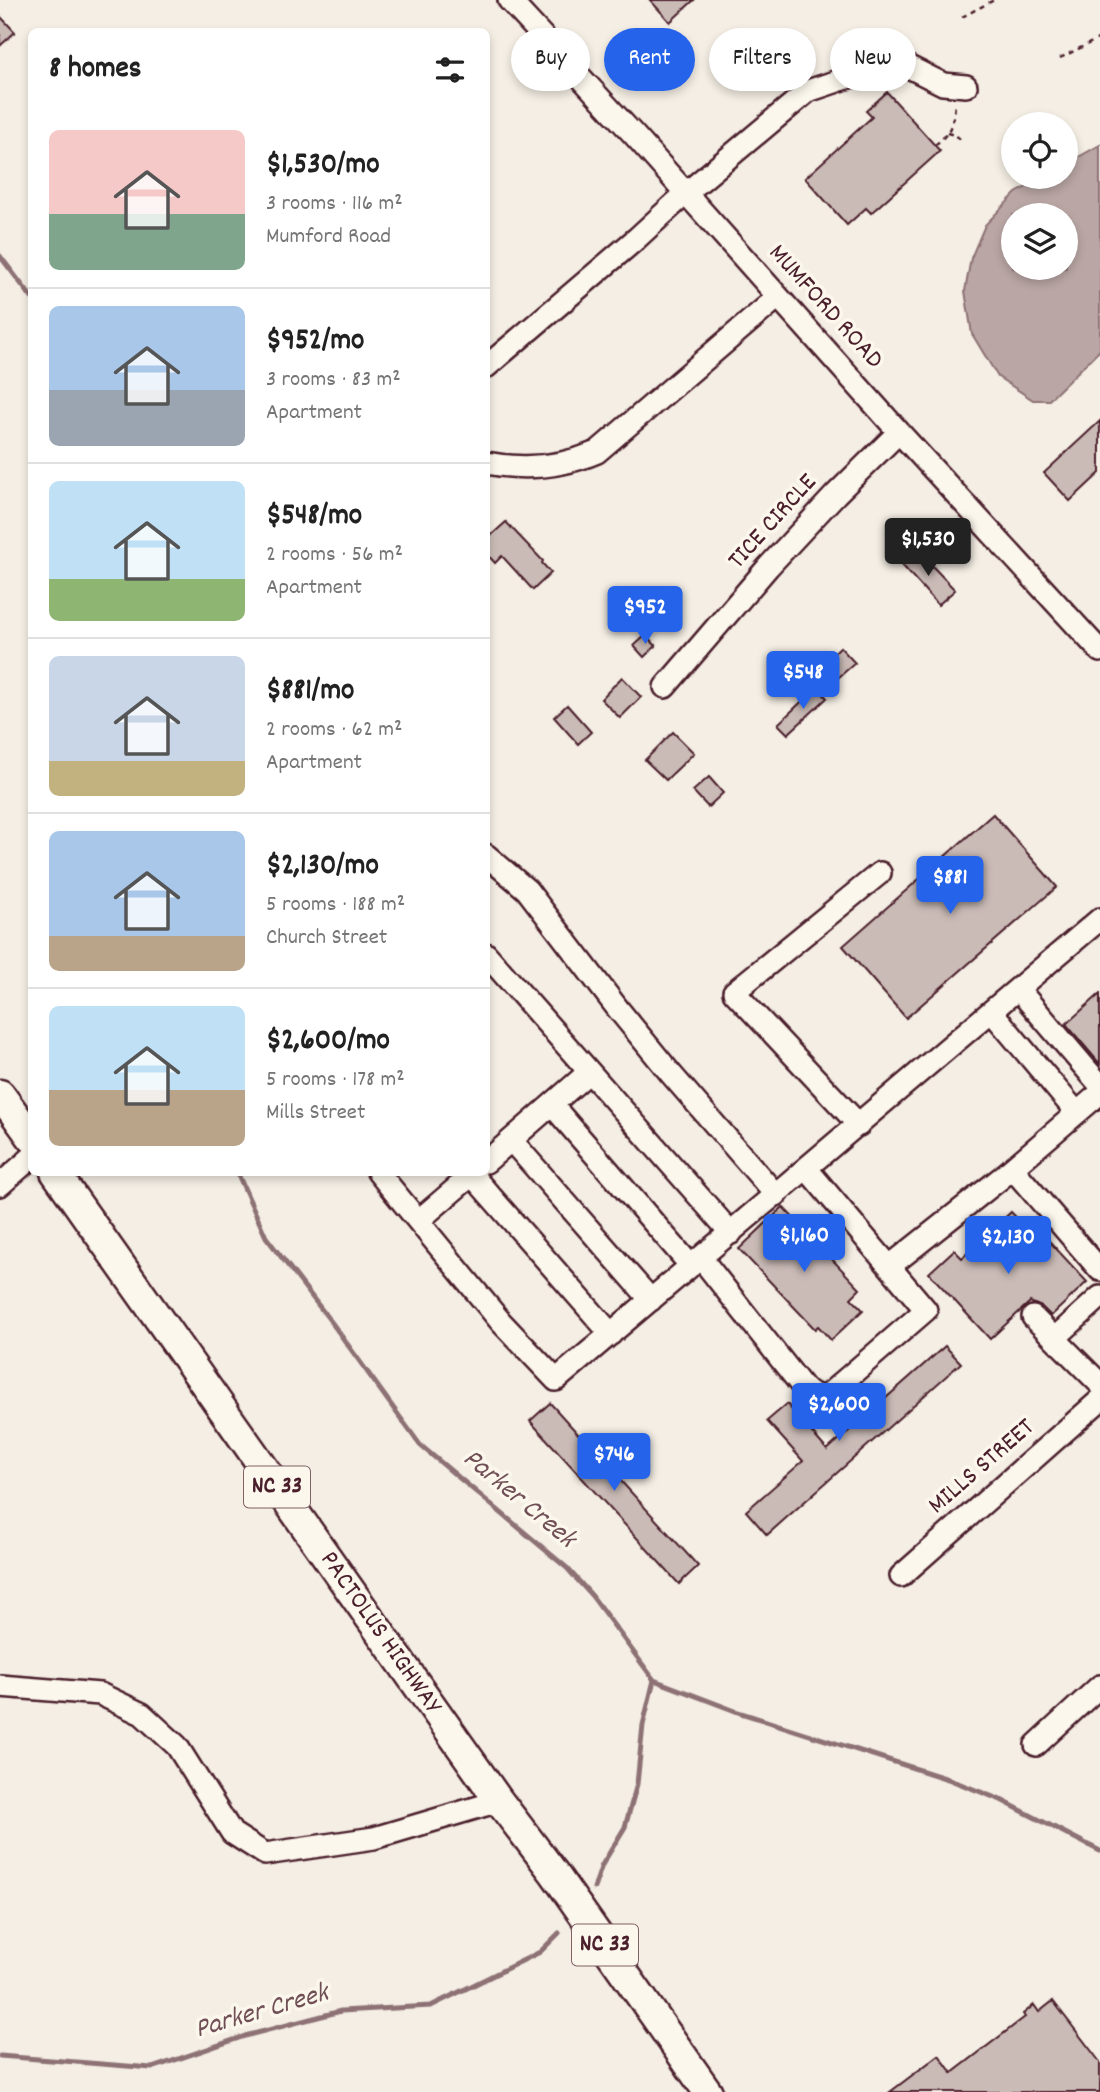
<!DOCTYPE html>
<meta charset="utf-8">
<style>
body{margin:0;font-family:Dekko,sans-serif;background:#f2f2f2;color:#222;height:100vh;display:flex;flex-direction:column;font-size:26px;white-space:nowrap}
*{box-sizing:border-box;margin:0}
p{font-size:23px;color:#767676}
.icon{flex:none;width:38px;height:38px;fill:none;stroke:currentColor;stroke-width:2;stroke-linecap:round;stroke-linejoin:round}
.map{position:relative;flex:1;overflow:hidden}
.side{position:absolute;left:28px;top:28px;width:462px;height:1148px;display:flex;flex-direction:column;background:#fff;border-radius:10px;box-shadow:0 4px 10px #0003}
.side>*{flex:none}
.guide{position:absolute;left:511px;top:28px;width:483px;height:63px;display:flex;gap:14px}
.fabs{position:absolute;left:1001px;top:112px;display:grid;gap:14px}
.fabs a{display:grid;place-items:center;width:77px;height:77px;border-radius:50%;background:#fff;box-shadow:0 4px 10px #0003;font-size:35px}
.price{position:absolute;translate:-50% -60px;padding:0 16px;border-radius:7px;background:#2563eb;color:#fff;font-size:23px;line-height:46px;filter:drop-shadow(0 2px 4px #0008)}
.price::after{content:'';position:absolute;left:50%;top:42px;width:21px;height:16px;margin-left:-10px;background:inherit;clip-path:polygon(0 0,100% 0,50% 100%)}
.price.current{background:#222;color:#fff}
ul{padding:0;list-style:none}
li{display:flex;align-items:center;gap:21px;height:175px;padding:0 21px}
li+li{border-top:2px solid #e0e0e0}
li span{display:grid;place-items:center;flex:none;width:196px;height:140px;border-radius:10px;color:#555}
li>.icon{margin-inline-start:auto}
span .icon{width:84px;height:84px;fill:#fffc;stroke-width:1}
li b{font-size:30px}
h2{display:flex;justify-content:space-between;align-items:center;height:84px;padding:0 21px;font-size:30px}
.chip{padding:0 24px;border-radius:32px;background:#fff;box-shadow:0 4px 10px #0003;font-size:24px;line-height:63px}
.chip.current{background:#2563eb;color:#fff}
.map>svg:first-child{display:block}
.water{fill:#baa7a5;stroke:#8d7174;stroke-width:2;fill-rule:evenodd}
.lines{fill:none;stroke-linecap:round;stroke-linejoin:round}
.stream{stroke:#8d7174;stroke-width:5}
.building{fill:#cabbb6;stroke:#4a1f2b;stroke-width:2}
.minor-casing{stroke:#4a1f2b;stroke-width:26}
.major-casing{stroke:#4a1f2b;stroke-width:33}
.path{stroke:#4a1f2b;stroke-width:2.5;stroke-dasharray:5 5;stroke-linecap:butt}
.minor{stroke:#fbf7ec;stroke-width:21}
.major{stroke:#fbf7ec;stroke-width:28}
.labels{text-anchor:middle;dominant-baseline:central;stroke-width:7;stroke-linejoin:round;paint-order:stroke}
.shield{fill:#fbf7ec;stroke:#7f6065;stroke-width:2}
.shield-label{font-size:24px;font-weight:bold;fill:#4a1f2b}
.street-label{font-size:26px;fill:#4a1f2b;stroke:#fbf7ec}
.water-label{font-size:28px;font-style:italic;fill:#714f56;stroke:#fbf7ec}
</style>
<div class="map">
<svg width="1100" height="2092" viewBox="0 0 1100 2092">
<rect width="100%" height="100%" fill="#f4eee4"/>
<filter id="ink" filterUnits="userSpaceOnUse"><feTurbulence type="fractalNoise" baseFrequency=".0143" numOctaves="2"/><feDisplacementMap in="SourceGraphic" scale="14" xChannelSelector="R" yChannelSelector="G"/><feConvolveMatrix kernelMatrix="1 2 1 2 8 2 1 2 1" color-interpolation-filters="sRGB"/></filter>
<g filter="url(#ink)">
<path class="water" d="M1100,145V350L1049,400H1033L998,377L972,334L965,291L971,258L985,225L1016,193L1044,177H1066V164ZM1013,215H1066V268H1013Z"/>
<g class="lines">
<path class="stream" d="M0,256L32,298
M237,1172L266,1237L332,1323L420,1445L567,1568L592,1596L654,1680L643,1725L637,1784L625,1827L602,1865L594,1888
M654,1680L738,1712L948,1779L1001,1800L1100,1851
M0,2056L152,2068L245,2036L341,2011L431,2006L540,1952L559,1933"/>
</g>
<path class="building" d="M650,0H694L670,22Z
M0,16L15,32L0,46Z
M887,92L940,151L871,213L866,208L847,225L805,178L872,117L866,111Z
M1100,421V473L1070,501L1044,473Z
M506,522L543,561L542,563L551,573L533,590L502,556L495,563L486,553V540Z
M918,551L955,590L938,605L902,565Z
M646,635L656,646L644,657L634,646Z
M840,647L855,663L823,691L810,676Z
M622,677L641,697L620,718L601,699Z
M817,687L827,698L788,734L778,724Z
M567,705L591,732L578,744L554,717Z
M673,732L694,753L666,780L645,760Z
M709,777L723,793L708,807L693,791Z
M993,814L1057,887L906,1018L843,946Z
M1100,994V1064L1066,1024Z
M783,1207L860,1289L851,1298L863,1310L831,1340L818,1326L815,1329L739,1249Z
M1011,1212L1032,1234L1038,1229L1087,1282L1051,1316L1042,1307L1030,1302L990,1339L929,1273L954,1250L962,1258Z
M945,1346L961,1363L767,1535L746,1511L803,1461L767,1421L787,1404L827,1450Z
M550,1403L698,1566L679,1584L530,1421Z
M1053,2001L1100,2062V2092H890L939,2055L952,2073L1025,2017L1023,2014L1034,2005L1039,2012Z"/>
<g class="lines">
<g class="minor-casing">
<path id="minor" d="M509,0L635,136L899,432L1100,651
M486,367L636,239L685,194L808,91L897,61L943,84L966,86
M486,463C523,470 562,467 597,452L778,297
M665,687L768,567L836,494L899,432
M486,855L527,890L618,1009L671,1074L776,1195
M486,954L731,1233
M1018,989L1100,1085
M992,1012L1077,1113
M552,1105L691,1266
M859,1125L734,992L880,873
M511,1140L651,1300
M486,1162L589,1072
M1013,1169L1100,1270
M378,1172L501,1322L556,1380L1100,919
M472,1175L611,1334
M0,1185L32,1157
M418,1221L475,1172
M701,1258L805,1390L823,1399L926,1310L807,1169
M890,1266L1001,1178L1099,1094L1100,1089
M1033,1317L1100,1384
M1055,1338L1100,1297
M901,1576L1100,1400
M0,1686L100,1694L142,1714L177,1746L232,1833L265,1854L374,1838L499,1801
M1036,1745L1100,1686"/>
</g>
<g class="major-casing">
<path id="major" d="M0,1094L32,1138
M55,1172L499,1801L554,1873L708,2092"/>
</g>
<path class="path" d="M962,17L994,0
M1060,58L1100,38
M947,133L955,135L960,139
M935,145C951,132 952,126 955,105"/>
<use href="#minor" class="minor"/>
<use href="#major" class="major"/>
</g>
</g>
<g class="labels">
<g class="shield">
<rect x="244" y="1466.5" width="66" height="41" rx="5"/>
<rect x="572" y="1924.5" width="66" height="41" rx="5"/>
</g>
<g class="shield-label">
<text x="277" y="1487">NC 33</text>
<text x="605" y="1945">NC 33</text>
</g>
<g class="street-label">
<text transform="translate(825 307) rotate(48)">MUMFORD ROAD</text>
<text transform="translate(773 522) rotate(-48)">TICE CIRCLE</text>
<text transform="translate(982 1467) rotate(-41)">MILLS STREET</text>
<text transform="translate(380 1633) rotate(55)">PACTOLUS HIGHWAY</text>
</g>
<g class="water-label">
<text transform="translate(518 1500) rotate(40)">Parker Creek</text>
<text transform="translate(262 2013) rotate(-16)">Parker Creek</text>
</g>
</g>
</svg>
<div class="fabs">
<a><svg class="icon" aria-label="locate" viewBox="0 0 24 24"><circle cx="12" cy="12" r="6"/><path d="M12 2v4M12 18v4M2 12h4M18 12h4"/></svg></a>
<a><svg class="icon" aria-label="layers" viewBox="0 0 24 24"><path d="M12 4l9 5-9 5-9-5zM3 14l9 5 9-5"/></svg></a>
</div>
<b class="price current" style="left:928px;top:578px">$1,530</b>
<b class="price" style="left:645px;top:646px">$952</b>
<b class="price" style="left:803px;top:711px">$548</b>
<b class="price" style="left:950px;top:916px">$881</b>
<b class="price" style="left:804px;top:1274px">$1,160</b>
<b class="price" style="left:1008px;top:1276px">$2,130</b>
<b class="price" style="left:839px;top:1443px">$2,600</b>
<b class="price" style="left:614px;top:1493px">$746</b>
<div class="guide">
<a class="chip">Buy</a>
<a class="chip current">Rent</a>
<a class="chip">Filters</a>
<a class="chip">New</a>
</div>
<section class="side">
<h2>8 homes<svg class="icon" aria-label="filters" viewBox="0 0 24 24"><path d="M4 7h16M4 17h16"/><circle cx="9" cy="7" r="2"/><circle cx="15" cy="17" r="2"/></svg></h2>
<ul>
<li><span style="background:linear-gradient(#f6c9c9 60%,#7fa58c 0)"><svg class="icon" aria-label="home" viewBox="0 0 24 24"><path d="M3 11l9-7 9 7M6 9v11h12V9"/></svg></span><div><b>$1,530/mo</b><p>3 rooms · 116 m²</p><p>Mumford Road</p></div></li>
<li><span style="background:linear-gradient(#a9c7e8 60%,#9aa5b1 0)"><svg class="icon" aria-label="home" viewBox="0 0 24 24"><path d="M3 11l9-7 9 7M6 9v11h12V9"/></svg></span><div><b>$952/mo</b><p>3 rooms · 83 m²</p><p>Apartment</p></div></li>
<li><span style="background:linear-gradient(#bfe0f5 70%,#8fb573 0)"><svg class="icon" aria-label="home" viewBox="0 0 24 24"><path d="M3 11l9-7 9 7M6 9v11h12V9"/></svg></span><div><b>$548/mo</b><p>2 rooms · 56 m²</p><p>Apartment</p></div></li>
<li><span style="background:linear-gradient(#c9d6e8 75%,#c2b280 0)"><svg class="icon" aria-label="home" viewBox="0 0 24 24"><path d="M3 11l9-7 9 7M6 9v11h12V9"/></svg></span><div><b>$881/mo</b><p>2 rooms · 62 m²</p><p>Apartment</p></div></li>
<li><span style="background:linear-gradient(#a9c7e8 75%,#b9a48a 0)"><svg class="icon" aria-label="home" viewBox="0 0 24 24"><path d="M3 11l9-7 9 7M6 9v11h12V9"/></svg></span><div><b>$2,130/mo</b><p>5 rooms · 188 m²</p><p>Church Street</p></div></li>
<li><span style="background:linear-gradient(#bfe0f5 60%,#b9a48a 0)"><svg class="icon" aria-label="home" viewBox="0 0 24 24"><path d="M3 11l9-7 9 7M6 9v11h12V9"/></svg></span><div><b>$2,600/mo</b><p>5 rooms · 178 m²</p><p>Mills Street</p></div></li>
</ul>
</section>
</div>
